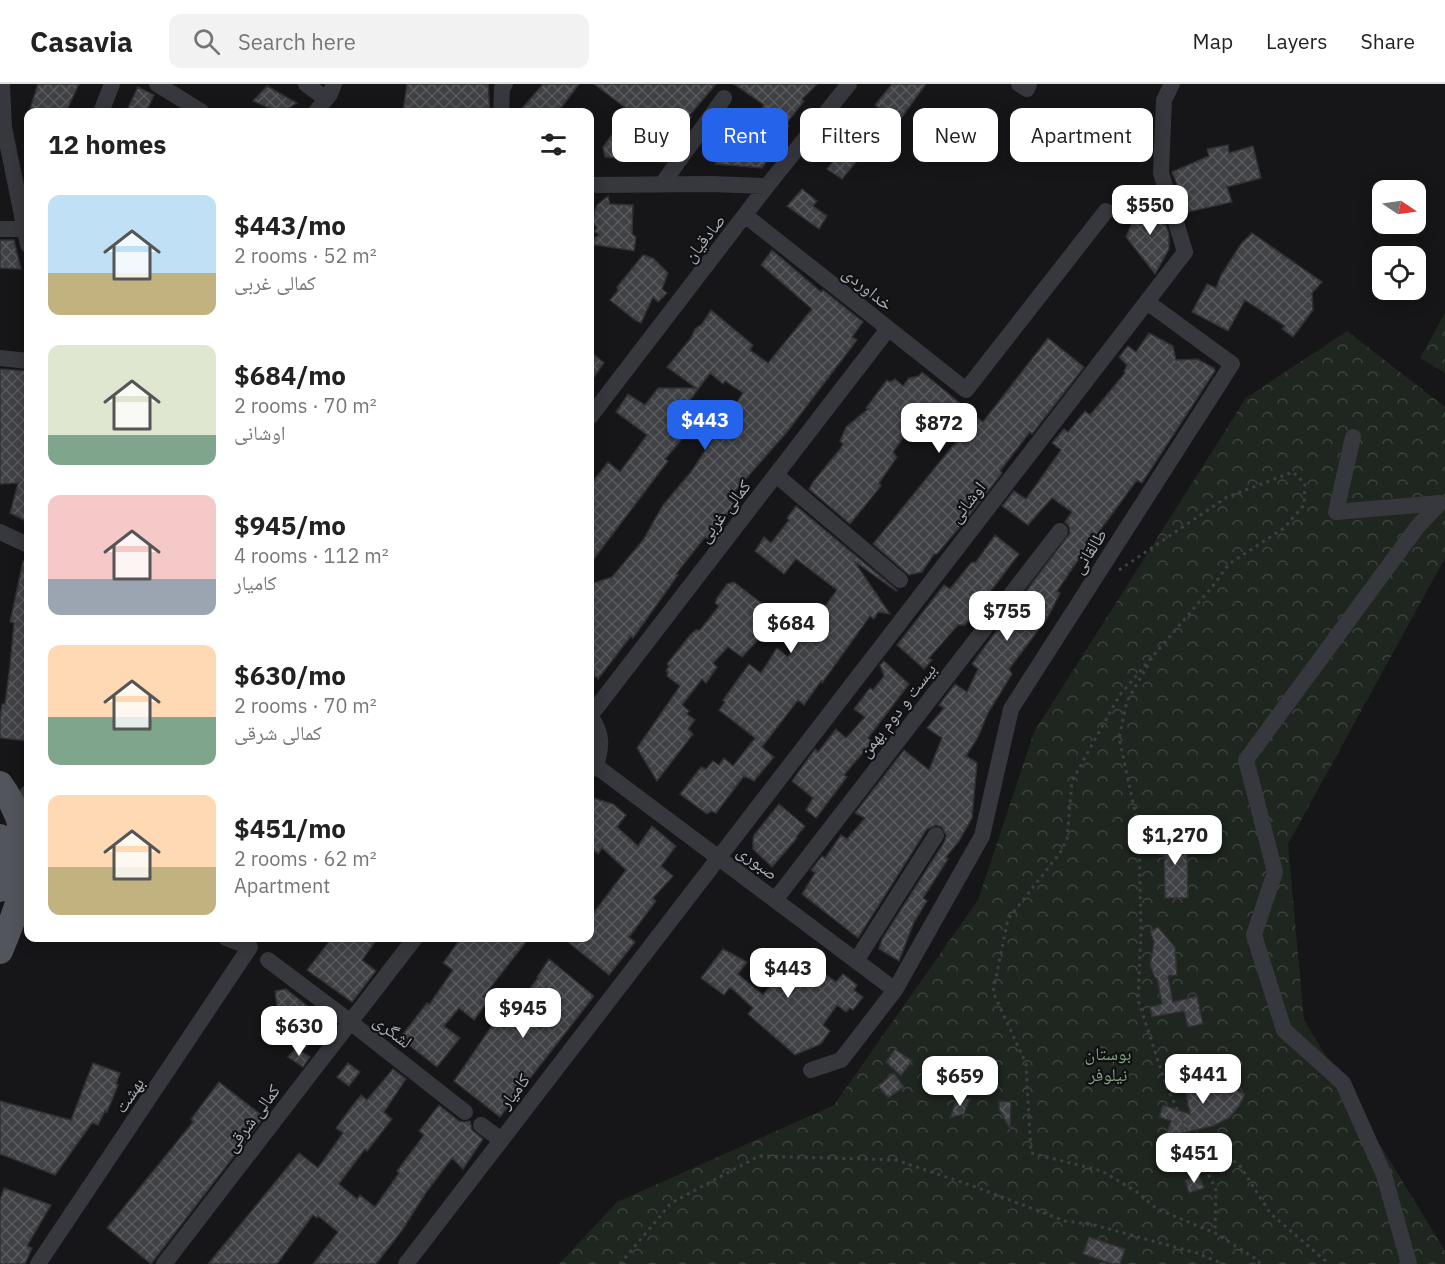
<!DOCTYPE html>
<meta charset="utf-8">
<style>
body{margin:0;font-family:"IBM Plex Sans","Noto Naskh Arabic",sans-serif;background:#f2f2f2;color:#222;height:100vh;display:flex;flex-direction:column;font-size:22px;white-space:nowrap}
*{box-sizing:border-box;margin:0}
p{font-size:20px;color:#767676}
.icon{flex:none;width:33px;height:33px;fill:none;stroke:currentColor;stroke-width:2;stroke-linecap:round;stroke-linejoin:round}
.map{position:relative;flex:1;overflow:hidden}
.panel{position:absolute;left:24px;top:24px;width:570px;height:834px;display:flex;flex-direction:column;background:#fff;border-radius:12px;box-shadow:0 3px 15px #0003}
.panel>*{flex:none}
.top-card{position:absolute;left:612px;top:24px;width:570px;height:54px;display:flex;gap:12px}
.needle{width:39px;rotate:103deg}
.fabs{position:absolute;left:1372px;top:96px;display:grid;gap:12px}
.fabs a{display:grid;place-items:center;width:54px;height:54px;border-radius:12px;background:#fff;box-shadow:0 3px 15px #0003;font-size:30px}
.price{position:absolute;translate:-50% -51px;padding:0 14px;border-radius:12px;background:#fff;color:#222;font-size:20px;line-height:39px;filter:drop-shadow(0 2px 3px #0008)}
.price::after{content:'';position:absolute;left:50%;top:36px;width:18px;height:14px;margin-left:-9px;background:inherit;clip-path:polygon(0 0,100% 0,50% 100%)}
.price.active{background:#2563eb;color:#fff}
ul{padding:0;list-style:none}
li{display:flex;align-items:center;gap:18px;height:150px;padding:0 24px}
li span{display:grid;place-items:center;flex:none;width:168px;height:120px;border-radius:12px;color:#555}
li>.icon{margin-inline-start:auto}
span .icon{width:72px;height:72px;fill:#fffc;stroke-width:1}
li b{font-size:26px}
h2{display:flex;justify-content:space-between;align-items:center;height:72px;padding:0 24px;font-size:26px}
.tag{padding:0 21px;border-radius:12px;background:#fff;box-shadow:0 3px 15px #0003;font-size:21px;line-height:54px}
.tag.active{background:#2563eb;color:#fff}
header{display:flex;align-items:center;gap:36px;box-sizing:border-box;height:84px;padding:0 30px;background:#fff;border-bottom:2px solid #e0e0e0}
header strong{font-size:28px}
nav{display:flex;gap:33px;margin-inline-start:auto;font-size:21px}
.search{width:420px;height:54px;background:#f2f2f2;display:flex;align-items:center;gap:15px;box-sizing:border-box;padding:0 21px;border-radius:12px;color:#767676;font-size:22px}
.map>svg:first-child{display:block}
.forest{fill:url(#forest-crowns)}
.building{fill:url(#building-cross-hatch);stroke:#303034;stroke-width:1.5}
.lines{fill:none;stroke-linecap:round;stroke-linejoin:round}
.path{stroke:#3d3f44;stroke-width:3;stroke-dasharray:3 4.5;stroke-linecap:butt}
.street{stroke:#37383d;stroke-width:16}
.primary{stroke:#53555c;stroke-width:26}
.labels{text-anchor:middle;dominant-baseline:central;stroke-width:4.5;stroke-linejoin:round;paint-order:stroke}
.street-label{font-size:18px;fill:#a8adb8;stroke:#111113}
.park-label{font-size:18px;fill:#7fa381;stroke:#111113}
</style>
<header>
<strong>Casavia</strong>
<div class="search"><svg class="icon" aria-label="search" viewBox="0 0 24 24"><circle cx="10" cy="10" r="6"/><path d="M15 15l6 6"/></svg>Search here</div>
<nav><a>Map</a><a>Layers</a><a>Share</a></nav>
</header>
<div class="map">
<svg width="1445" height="1180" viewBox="0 0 1445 1180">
<defs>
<pattern id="forest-crowns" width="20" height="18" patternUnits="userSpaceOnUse" patternTransform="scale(1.5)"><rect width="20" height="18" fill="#1e261f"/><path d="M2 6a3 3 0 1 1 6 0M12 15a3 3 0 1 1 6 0" fill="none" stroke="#3c433d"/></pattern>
<pattern id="building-cross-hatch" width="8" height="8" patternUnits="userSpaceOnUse" patternTransform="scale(1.5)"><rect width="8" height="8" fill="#404145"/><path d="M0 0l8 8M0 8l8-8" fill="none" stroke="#595a5e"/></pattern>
</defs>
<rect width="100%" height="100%" fill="#161618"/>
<path class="forest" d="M1445,229V289L1420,274Z
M1347,247L1445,323V474L1288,760L1304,936L1445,1167V1180H559L617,1118L834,1021L978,816L1034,648L1246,314Z"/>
<path class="building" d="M38,0H79L66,28H29Z
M407,0H488L490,28H403Z
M543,0H579L558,28H519Z
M594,0H716L689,32L691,33L669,58L676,63L665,78L605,73L603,63L621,38L635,31Z
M734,0H817L802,15L804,17L786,40L789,42L768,69L771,71L762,84L715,80L736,53L746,49L764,21Z
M892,0H926L897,40L875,21Z
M267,2L297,19L283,28H278L253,17Z
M138,3L154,11L146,28H126Z
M852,55L865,67L842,95L827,85Z
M1228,61L1229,69L1253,62L1261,94L1227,103L1232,118L1188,128L1172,88L1209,72L1207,65Z
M802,105L817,117L813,122L827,132L819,145L787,122Z
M608,112L610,120L633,121L632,150L636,153L634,167L590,160V157L599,151L594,147L597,144L592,136L597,121Z
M1149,116L1164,135L1169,150V165L1155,190L1126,153L1135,132L1133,129Z
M1252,149L1322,198L1312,209L1313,226L1293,253L1282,245L1285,242L1245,216L1228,247L1192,228L1207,200L1216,204L1221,191L1241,160Z
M0,156H14L21,185L0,184Z
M772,166L821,208L823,206L863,238L852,253L857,256L787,348L728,415L735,420L708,455L705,453L676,490L678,491L633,554L631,552L598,595L590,587V500L612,493L643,456L663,421L691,388L743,309L725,297L723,300L710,289L685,323L697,333L681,351L684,353L665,375L668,377L590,480V401L608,378L620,388L647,351L616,328L628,310L645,321L658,304H696L667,283L691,254L695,245L702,240L711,226L753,261L750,266L768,279L812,225L761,181Z
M643,171L653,174L668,189L662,205L667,209L658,218L653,213L641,239L635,236L610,216L618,207L617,203Z
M1149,249L1173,262L1176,276L1197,275L1214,284L1215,287L1142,399L1137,396L1090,460L1080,476H1078L1057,507L1060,509L1048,533L1009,585L1012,590L988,629L978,653L966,672L977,679L972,734L959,757L946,773L948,775L923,814L927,817L914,838L899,877L879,865L882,855L945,757L946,751L942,743L936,741L927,745L858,854L802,810L815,789L811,786L822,772L825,774L841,751L847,755L865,734L855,729L904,666L929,686L942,654L927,644L944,624L939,621L955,600L967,608L978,585L972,580L997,546L1005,537L1007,538L1020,515L1070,449L1069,442L1065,438L1072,428L1052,414L1028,441L1002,422L1014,407L1026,415L1061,366L1052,359L1064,345L1068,348L1085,327L1090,331L1125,289L1124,288L1127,281L1119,273L1128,262L1136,268Z
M1048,254L1084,283L1032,350L1030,348L1000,387L1002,389L969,432L937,470H934L922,488L909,491L873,460L960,353L927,321L893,368L897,373L879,399L881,402L850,440L809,405L813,398L840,365L843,360L840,357L846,343L868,325L866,324L887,296L890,298L895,295L903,302L909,294L919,292L922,288L983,338Z
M590,267L604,279L590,299Z
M0,285L28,287V438L10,429L18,399L0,400Z
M796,422L897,506L896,507L854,477L890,530L878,528L874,535L870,532L822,599L821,597L804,621L798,616L762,663L774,673L754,697L744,692L716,729L711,727L707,730L680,710L701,683L706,685L713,677L719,681L724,674L733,682L755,654L719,626L725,618L723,616L749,580L761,589L777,564L788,573L837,506L796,475L784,490L755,467L764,453L771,459L789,436L787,434Z
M995,451L1019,470L965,541H958L929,574L932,576L924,585L897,561L944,501L950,505L971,479L976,478Z
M23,477L28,478V657L0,654V634L2,620H5L10,581L14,539L10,538Z
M734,498L774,529L753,551L759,555L742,573L728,563L713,579L717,583L706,599L702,595L682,621L689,627L687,630L695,636L688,645L693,650L657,697L637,664L680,602L667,592L668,589L666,587L669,582L667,580L690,551L696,546H700L719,522L715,519L717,514L727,500Z
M884,577L909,600L868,654L872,658L844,691L847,693L816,734L806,726L813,714L792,697L815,665L818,668L836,645L846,654L865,633L854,625L870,604L873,606L884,592L880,581Z
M590,713L613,720L626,731L617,743L638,762L652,742L676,762L661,782L673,792L653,814L656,817L629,853L635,858L609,891L563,854H590V823L595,827L626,786L602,764L598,770L590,763Z
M779,720L805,742L796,753L797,754L772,783L753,765V756L754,751Z
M1187,753L1188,814H1165L1164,771H1159V754Z
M1158,843L1175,863L1177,891L1168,892L1173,918L1197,912L1203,940L1188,943L1184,927L1152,933L1150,923L1162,920L1157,894H1155L1150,881L1154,858L1150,847Z
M332,854H378L362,876L376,887L352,918L307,886Z
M461,854H529L483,913L488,917L474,936L459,924L444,942L460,954L437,983L400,954L427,919L429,921L453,886L443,879Z
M723,865L747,878L738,890L763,911L776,894L783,899L807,866L822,877L817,884L836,898L843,890L857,901L854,906L863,913L853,926L850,924L846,928L837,921L823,941L830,947L821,960L795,971L748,930L753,924L730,903L724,911L701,894Z
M549,875L594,912L500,1033L454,997L502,927L505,930L507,927L510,930L538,894L537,893Z
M286,905L324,935L313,948L316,951L305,965L267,936L277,923L275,907Z
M296,964L310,973L303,983L288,973Z
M895,965L912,977L901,992L886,978Z
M93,979L120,989L116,1000L118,1001L107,1028L105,1027L98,1041L92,1039L55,1091L0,1070V1017L71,1036Z
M348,979L360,988L349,1002L337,993Z
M393,985L406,995L384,1028L392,1035L367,1067L365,1065L339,1100L357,1115L360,1111L375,1123L399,1089L397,1087L424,1051L419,1047L439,1021L459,1037L464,1038L470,1037L472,1046L483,1055L463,1085L452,1074L425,1110L403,1145L376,1180H313L338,1148L318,1132L317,1134L313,1131L277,1180H208L299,1069L318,1084L343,1049L336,1044L353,1021L361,1011L367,1016Z
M1198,986L1245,1010L1239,1022L1229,1034L1213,1042L1165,1053L1171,1037L1159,1033L1163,1021L1190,1030L1183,997Z
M894,989L904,1003L888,1014L878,1002Z
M219,998L264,1033L151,1180L107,1144L193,1038L191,1035Z
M957,1014L970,1015L964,1030L950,1034Z
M999,1017L1011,1018L1010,1045L999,1025Z
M1199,1091L1204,1104L1189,1109L1185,1096Z
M4,1104L51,1121L27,1162L32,1164L25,1180H0V1116Z
M1089,1153L1125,1165L1120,1180H1112L1083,1170Z"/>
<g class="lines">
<path class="path" d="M1072,456L1093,471
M1119,486L1227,413L1293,388L1305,400L1304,421L1284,444L1229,480L1212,503L1119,612L1072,697L1067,755L1060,769L1008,835L993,908L1026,980L1031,1069L1102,1087L1137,1108L1157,1125L1215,1149L1258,1176L1260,1180
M1148,581L1127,617L1119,654L1139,746L1141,849L1138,916L1167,1004L1216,1106L1215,1149
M1193,1059L1222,1067L1240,1082L1270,1129L1329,1180
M620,1180L671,1119L759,1072L896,1076L973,1102L1065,1137L1094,1141L1197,1169L1223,1180"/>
<path class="street" d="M2,0L4,43L28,161
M157,0L202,28
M306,0L326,15
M1019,0L1027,5L1029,0
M101,28L112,0
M316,28L330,10L334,0
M501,28L502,4L505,0
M662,100L724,14
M590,101L712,100L767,102
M746,132L966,306L1106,127
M0,145H25
M0,274L28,277
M590,333L767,102L849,0
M1353,353L1336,428L1440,419L1418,442L1246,676L1275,788L1254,851L1284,946L1343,999L1384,1091L1409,1180
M776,391L900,496
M0,448L28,461
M590,632L888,245
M590,632C603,649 602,662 596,682L590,686
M596,682L895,906
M14,721L28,709
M775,816L1060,447
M268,876L349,937L465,1028
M856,877L936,751
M811,986L841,976L895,906L982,752L1011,625L1232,280L1147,218
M481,1041L501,1056
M38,1180L250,863L226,854
M164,1180L415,854
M406,1180L1185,168L1161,89L1164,16L1172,0"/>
<path class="primary" d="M0,700C42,758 25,807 0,867
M0,753C4,771 3,787 0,805"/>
</g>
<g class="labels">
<g class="street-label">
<text transform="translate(704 154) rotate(-52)">صادقیان</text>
<text transform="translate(868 204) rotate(39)">خداوردی</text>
<text transform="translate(967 418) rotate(-52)">اوشانی</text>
<text transform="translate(724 427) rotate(-52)">کمالی غربی</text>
<text transform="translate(1089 467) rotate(-57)">طالقانی</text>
<text transform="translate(897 626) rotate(-52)">بیست و دوم بهمن</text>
<text transform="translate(758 778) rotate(37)">صبوری</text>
<text transform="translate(393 947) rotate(38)">لشگری</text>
<text transform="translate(514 1007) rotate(-52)">کامیار</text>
<text transform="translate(129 1011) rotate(-56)">بهشت</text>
<text transform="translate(252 1034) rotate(-53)">کمالی شرقی</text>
</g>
<g class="park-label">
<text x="1108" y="969">بوستان<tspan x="1108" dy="21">نیلوفر</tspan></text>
</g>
</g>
</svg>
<div class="fabs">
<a><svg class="needle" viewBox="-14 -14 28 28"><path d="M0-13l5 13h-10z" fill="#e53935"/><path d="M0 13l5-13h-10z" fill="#767676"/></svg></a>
<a><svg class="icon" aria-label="locate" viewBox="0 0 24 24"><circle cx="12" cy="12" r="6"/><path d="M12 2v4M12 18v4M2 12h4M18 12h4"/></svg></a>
</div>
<b class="price" style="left:1150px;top:152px">$550</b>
<b class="price active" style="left:705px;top:367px">$443</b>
<b class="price" style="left:939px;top:370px">$872</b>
<b class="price" style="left:1007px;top:558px">$755</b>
<b class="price" style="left:791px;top:570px">$684</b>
<b class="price" style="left:1175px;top:782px">$1,270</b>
<b class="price" style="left:788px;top:915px">$443</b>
<b class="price" style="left:523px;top:955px">$945</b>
<b class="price" style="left:299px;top:973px">$630</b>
<b class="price" style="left:1203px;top:1021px">$441</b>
<b class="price" style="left:960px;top:1023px">$659</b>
<b class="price" style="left:1194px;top:1100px">$451</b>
<div class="top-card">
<a class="tag">Buy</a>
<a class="tag active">Rent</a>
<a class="tag">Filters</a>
<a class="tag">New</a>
<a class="tag">Apartment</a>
</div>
<section class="panel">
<h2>12 homes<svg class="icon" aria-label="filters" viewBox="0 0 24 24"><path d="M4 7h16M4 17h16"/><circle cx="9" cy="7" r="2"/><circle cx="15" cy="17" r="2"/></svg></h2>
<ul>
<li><span style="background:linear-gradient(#bfe0f5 65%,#c2b280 0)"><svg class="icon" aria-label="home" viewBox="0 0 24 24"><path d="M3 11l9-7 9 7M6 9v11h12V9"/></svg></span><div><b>$443/mo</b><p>2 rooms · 52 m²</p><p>کمالی غربی</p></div></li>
<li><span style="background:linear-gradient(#dfe7d0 75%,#7fa58c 0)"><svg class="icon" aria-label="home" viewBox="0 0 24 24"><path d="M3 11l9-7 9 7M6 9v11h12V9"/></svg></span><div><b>$684/mo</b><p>2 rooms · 70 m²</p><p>اوشانی</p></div></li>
<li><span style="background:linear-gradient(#f6c9c9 70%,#9aa5b1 0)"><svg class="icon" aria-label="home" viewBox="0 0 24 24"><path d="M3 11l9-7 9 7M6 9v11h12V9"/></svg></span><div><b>$945/mo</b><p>4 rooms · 112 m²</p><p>کامیار</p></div></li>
<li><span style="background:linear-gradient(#ffd9b3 60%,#7fa58c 0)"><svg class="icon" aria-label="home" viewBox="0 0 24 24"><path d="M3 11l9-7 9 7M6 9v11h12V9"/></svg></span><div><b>$630/mo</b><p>2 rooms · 70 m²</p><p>کمالی شرقی</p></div></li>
<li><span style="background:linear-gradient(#ffd9b3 60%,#c2b280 0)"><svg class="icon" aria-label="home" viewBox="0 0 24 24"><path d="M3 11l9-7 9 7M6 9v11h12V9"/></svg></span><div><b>$451/mo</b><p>2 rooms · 62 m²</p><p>Apartment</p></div></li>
</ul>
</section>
</div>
